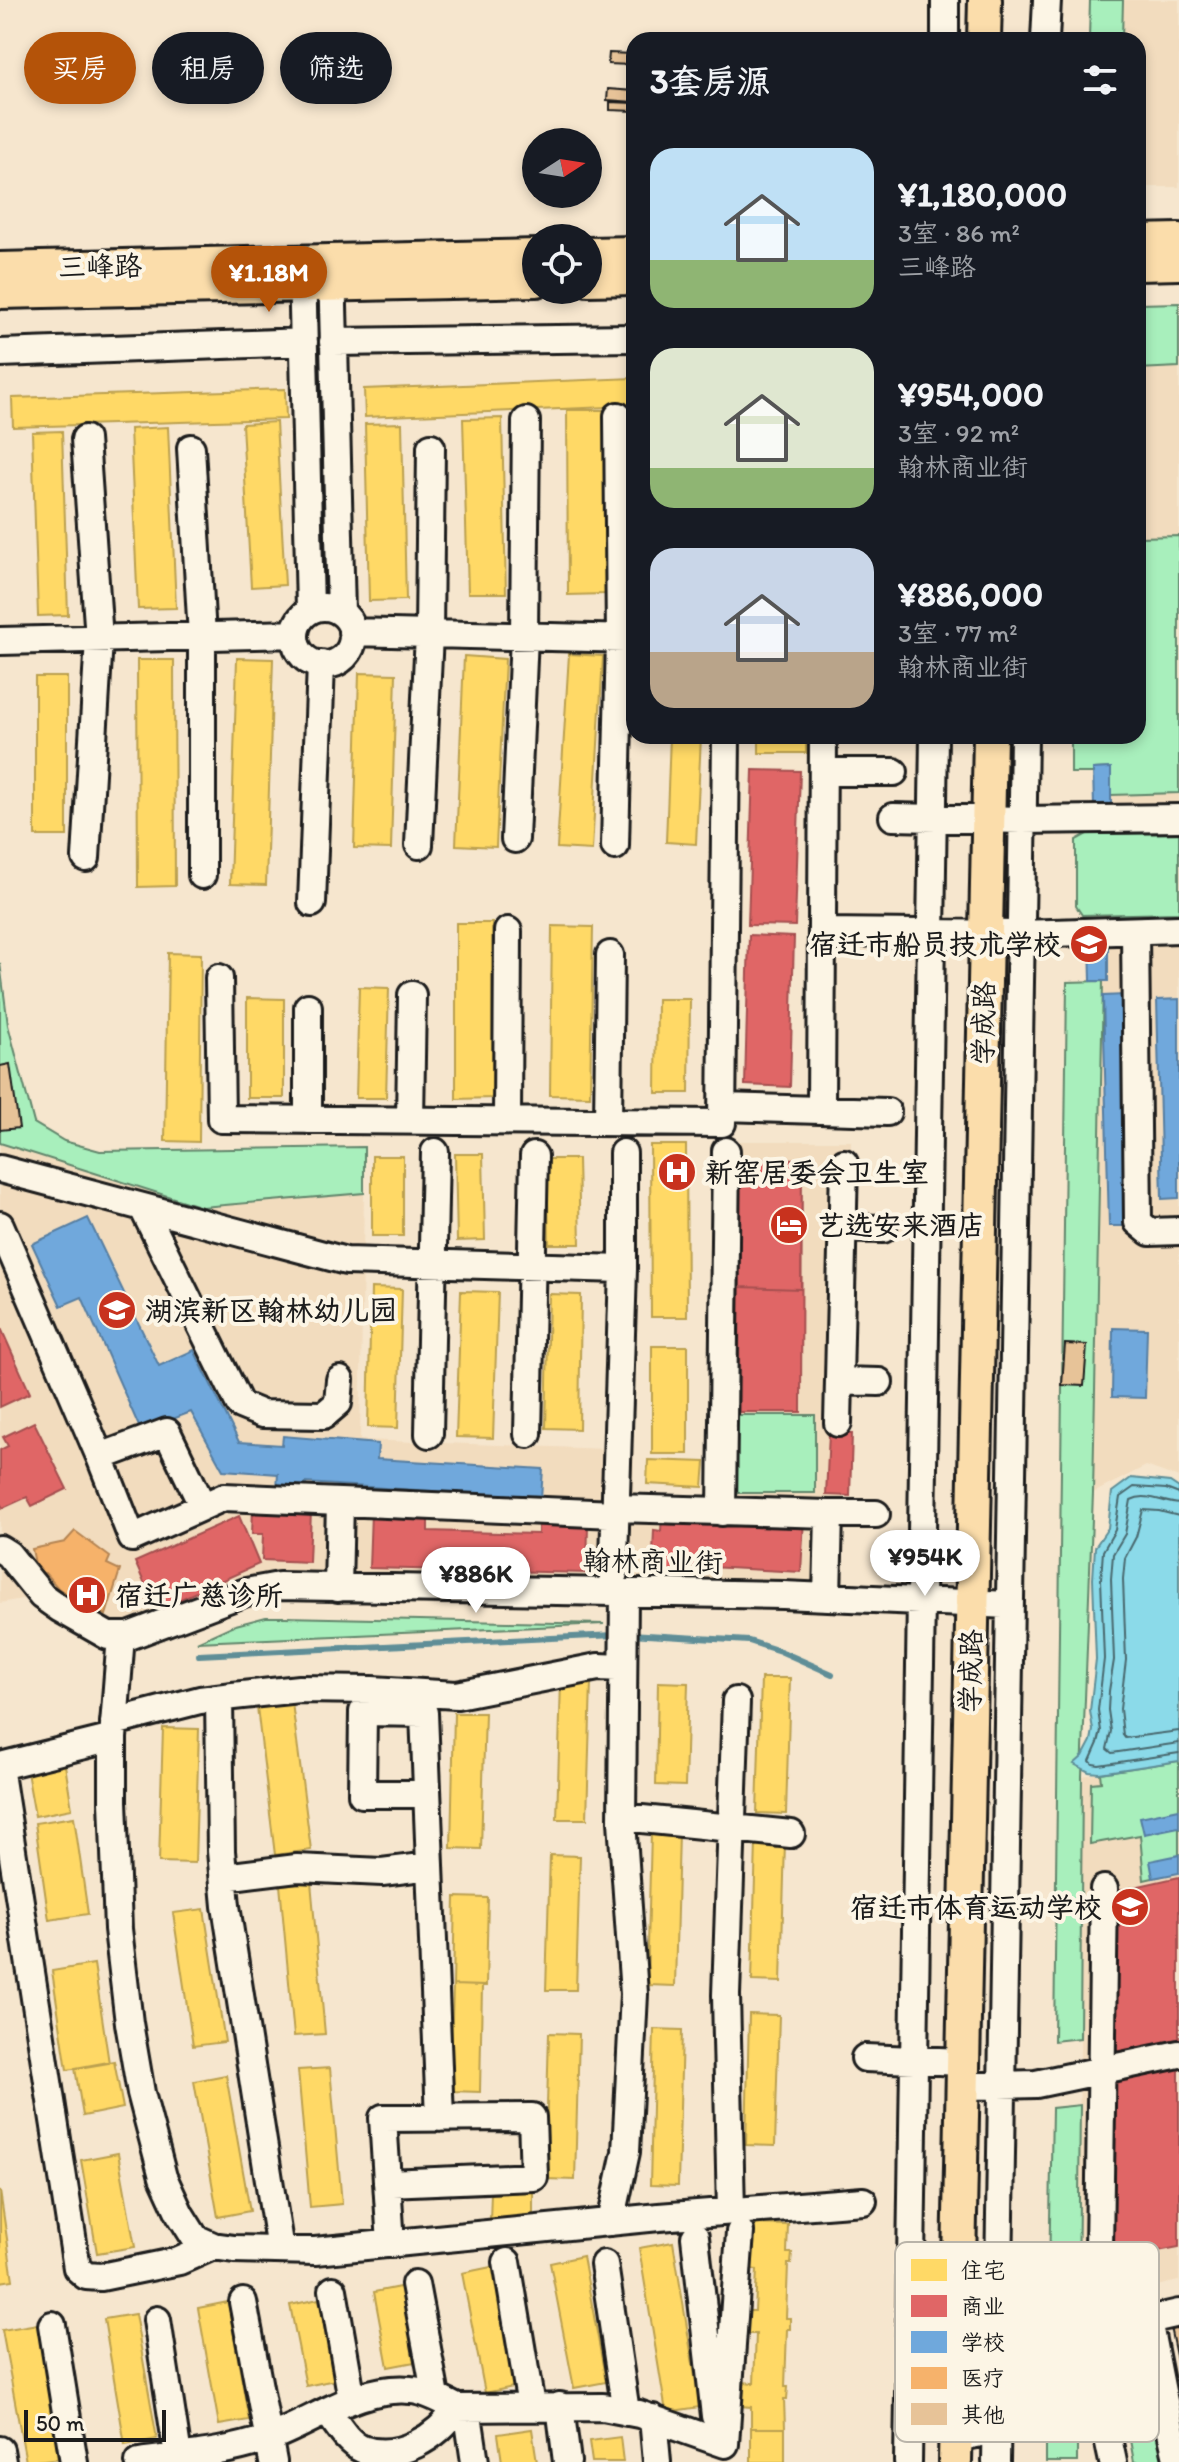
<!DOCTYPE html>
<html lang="zh">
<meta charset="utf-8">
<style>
body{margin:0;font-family:Itim,"LXGW WenKai TC",sans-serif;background:#20242c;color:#f1f3f6;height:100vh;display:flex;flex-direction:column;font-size:30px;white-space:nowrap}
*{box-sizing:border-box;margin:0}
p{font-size:26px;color:#9ea1a6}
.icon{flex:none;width:44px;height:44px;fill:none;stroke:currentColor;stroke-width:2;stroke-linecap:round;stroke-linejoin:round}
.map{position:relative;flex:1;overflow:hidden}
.details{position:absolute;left:626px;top:32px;width:520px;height:712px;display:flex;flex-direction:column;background:#171b24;border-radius:24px;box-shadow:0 4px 12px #0003}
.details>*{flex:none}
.guide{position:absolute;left:24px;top:32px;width:482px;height:72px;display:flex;gap:16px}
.needle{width:52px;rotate:78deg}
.fabs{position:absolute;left:522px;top:128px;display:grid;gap:16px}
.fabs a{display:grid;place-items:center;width:80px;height:80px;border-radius:50%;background:#171b24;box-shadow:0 4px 12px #0003;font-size:40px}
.scale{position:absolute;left:24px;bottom:20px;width:142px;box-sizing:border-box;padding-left:8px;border:4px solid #1c1c1c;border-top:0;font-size:22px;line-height:28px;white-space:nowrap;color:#1c1c1c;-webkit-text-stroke:6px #fcf5e5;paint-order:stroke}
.price{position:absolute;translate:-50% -68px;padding:0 18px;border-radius:28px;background:#fff;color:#222;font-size:26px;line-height:52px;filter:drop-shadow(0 2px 4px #0008)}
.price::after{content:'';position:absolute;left:50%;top:48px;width:24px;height:18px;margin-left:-12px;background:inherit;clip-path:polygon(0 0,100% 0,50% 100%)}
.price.selected{background:#b45309;color:#fff}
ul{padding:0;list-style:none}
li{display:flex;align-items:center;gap:24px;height:200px;padding:0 24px}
li span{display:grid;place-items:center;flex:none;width:224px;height:160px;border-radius:24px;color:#555}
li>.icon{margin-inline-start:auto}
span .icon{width:96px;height:96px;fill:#fffc;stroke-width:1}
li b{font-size:34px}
h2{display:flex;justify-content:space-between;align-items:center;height:96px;padding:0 24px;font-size:34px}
.tag{padding:0 28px;border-radius:36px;background:#171b24;box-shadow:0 4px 12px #0003;font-size:28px;line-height:72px}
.tag.selected{background:#b45309;color:#fff}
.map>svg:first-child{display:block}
.built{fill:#f2dcbe}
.green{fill:#a8efbc;stroke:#62866c;stroke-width:2}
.water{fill:#8bdae9;stroke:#5f8e97;stroke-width:2}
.homes{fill:#ffd966;stroke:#bba050;stroke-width:2}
.shops{fill:#e06666;stroke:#a55050;stroke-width:2}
.schools{fill:#6fa8dc;stroke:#567ea2;stroke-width:2}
.health{fill:#f6b26b;stroke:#b58553;stroke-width:2}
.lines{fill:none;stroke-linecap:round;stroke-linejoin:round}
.shore{stroke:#48686e;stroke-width:2}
.stream{stroke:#5f8e97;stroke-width:6}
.building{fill:#e7c398;stroke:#1c1c1c;stroke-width:2}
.minor-casing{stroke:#1c1c1c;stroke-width:32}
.major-casing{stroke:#1c1c1c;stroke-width:38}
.minor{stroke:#fcf5e5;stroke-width:26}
.major{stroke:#fbddab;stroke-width:32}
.labels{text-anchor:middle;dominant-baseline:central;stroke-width:8;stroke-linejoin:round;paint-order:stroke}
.street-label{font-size:28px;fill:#1c1c1c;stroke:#fcf5e5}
.poi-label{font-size:28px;font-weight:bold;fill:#1c1c1c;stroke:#fcf5e5;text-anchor:start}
.key{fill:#fcf5e5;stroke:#b9b4a9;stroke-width:2}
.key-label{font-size:22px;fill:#1c1c1c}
</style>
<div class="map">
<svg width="1179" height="2462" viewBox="0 0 1179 2462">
<rect width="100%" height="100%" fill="#f6e6ce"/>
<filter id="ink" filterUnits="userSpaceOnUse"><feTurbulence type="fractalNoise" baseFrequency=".0125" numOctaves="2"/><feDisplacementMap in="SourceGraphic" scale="16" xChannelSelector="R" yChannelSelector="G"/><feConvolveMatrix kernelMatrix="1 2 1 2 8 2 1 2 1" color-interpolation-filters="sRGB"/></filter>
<g filter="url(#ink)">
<path class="built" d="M1090,0H1179V187H1138V40H1089Z
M1179,367V1478L1146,1466L1093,1493L1106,769L1138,736V369Z
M720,1141H851L842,1583L629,1577L274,1573L139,1624L118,1626L79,1612L49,1594L0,1603V1143L202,1207L364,1193L360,1440L634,1450L633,1499L717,1502Z
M1179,1761V2281L1078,2303L1082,1776Z"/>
<path class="green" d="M1090,0H1123L1122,40H1089Z
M1179,303V367L1138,369V304Z
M1179,536V793L1111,795V768L1094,769L1093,773H1071V736H1138V537Z
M1179,833V913L1082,915L1076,906V840L1087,834Z
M0,963L8,1025L34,1123L64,1141L100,1151L364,1147V1193L202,1207L0,1143Z
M1103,981L1093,1493L1082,1776L1080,2038L1054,2041L1067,982Z
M731,1415H815V1493H731Z
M266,1617H285L604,1624L197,1642L232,1626Z
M1179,1761V1872L1144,1880L1140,1835L1090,1844L1091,1783L1101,1782L1100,1773Z
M1080,2105L1077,2385L1047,2391L1052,2108Z
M1153,2411L1168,2462H1134L1126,2418Z
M1077,2433V2462H1046V2437Z"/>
<path class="water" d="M1131,1478L1170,1482L1179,1488V1761L1099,1773L1089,1772L1074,1764L1083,1756L1091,1741L1093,1730L1090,1711L1096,1659L1093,1579L1095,1547L1108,1528L1112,1492Z"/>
<path class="homes" d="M634,378V406L365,417L364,389Z
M285,389L286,419L13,427L12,398Z
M567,410H604L606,594L568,595Z
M502,418L506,593H468L463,419Z
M276,422L285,585L251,587L242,424Z
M402,423L406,600L369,601L365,424Z
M168,427L176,608L138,609L130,429Z
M62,431L68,615L38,616L32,432Z
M569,654L603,656L592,850L557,848Z
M464,656L505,659L496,847L456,845Z
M237,658L273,659L266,885L230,884Z
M137,660H174L175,886L138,887Z
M359,673L396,674L391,849L354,848Z
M35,677H67V836H35Z
M670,736H701L696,844L666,842Z
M759,736H806V753H759Z
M456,923H492L493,1098L456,1099Z
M552,926L593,927L590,1096L550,1095Z
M168,953L201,954L199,1142L165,1141Z
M359,987L389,988L386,1098H356Z
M247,998L284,999V1098H247Z
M657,999H690L689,1093H656Z
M650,1145H686L687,1317H651Z
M455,1154H483L485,1240L457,1241Z
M372,1156H403V1236H372Z
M547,1159H578L580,1244H549Z
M371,1288L402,1289L398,1428L368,1427Z
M461,1291L498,1292L493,1438L456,1437Z
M549,1294L581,1295L579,1429L546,1428Z
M652,1346H688V1454H652Z
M648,1460L705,1462L703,1487L647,1484Z
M761,1678H790L786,1814L757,1813Z
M561,1681L591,1682L587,1819H557Z
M658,1682L688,1683L685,1786L656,1785Z
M291,1695L311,1850L275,1855L256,1699Z
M454,1713H485L481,1849L451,1848Z
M163,1728L199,1729L195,1863L159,1862Z
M65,1765L72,1809L35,1816L27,1772Z
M74,1817L88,1914L49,1920L35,1823Z
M651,1832L679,1833L675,1986L647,1985Z
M756,1842H785L781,1982L752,1981Z
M550,1855L580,1856L576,1990H546Z
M311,1882L325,2034L294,2036L280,1885Z
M455,1897L488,1898L486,1986L453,1985Z
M204,1909L225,2042L193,2046L173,1913Z
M94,1964L109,2063L67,2070L52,1971Z
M453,1985L482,1986L480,2092L450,2091Z
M749,2014L779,2015L775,2146L746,2145Z
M654,2029L682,2030L678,2186L650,2185Z
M549,2033L579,2034L575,2180L545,2179Z
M114,2061L123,2108L83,2116L75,2068Z
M330,2068L342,2204L310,2207L298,2070Z
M226,2075L250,2211L218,2217L194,2081Z
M118,2153L135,2247L97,2253L81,2160Z
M0,2191L13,2280L0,2282Z
M491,2192H533V2223L490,2222Z
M755,2224L788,2225L787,2253H792L791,2264H788L786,2318H790V2329H787L785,2387H788L787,2399H784L785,2428H751V2407L741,2406L742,2382L754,2383L756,2334H742L743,2311H755L757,2270L746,2269L747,2249H754Z
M673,2242L700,2407L666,2412L639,2248Z
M583,2256L606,2382L574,2388L550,2263Z
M496,2266L518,2386L485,2393L462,2273Z
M405,2286L420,2361L388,2367L374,2292Z
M319,2299L335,2380L306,2386L290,2305Z
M228,2302L249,2420L219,2425L198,2308Z
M135,2314L157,2439L125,2445L104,2319Z
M38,2324L62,2458L26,2462L2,2330Z
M751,2428H785V2462H751Z
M532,2429L537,2462H502L498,2434Z
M620,2437L623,2462H592L589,2441Z"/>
<path class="shops" d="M753,770L800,771L795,926L748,925Z
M749,935L794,937L790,1087L745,1085Z
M740,1158L802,1159L801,1412H739Z
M740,1158L802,1159L801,1289L739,1287Z
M0,1326L30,1393L0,1407Z
M34,1422L67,1489L32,1506L27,1497L3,1508L0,1503V1450L8,1446L3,1437Z
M829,1433L852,1434L850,1496L826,1495Z
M253,1508L311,1511L309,1562L262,1560L263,1534H252Z
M371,1512L428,1513V1531L538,1534V1523L588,1524L587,1573L369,1568Z
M239,1516L259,1564L156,1610L135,1562Z
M662,1516L715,1519V1525L767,1528L768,1517L804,1519L801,1572L691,1566L690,1577L662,1575L663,1553L653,1552L654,1530L661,1531Z
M1179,1877V2247L1112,2260L1116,1891Z"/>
<path class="schools" d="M1111,768V808H1094L1093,769Z
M1090,942H1108V981H1091Z
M1124,995L1130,1226H1109L1103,996Z
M1179,999V1198L1162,1199L1157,1000Z
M88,1218L159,1366L194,1350L239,1442L282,1445L283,1436L378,1444L377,1459L543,1469L541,1498L306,1483L305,1491L277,1488L278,1474L223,1470L191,1412L141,1431L82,1297L61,1306L32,1244Z
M1113,1328L1147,1329L1145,1398L1112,1397Z
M1179,1809V1827L1144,1834L1140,1817Z
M1179,1855V1873L1153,1878L1150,1861Z"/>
<path class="health" d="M75,1531L110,1557L107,1564L120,1570L106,1615L73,1599L58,1588L45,1573L37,1574L32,1549L65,1542Z"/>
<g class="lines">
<path class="shore" d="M1179,1494L1166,1489L1134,1487L1120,1497L1115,1530L1103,1551L1101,1579L1104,1659L1098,1710L1101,1731L1098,1743L1090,1761L1093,1764L1099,1765L1179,1753
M1179,1504C1163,1503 1147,1492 1131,1500L1125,1534L1113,1554L1111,1579L1114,1660L1109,1691L1108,1710L1111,1731L1107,1749L1112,1753L1179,1743
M1179,1516L1159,1511L1143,1510L1136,1537L1125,1558L1123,1579L1126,1660L1120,1709L1123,1735L1125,1738L1179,1731"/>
<path class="stream" d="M630,1634L749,1641L780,1651L832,1674
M199,1655L615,1635"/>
</g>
<path class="building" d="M609,53L631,54V65L608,64Z
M608,89L634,91V102L607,100Z
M610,102L634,103V111L610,110Z
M10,1064L19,1128L0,1130V1066Z
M1065,1344L1087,1345L1084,1386L1062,1385Z
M1179,2325V2370L1170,2327Z"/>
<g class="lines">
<g class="minor-casing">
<path id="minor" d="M945,40V0
M1045,40L1047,0
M302,265L310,610
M332,268L341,612
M333,342L634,338
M0,353L304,342
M85,439L99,639L86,858
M191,448L202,636V875
M295 636a29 29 0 1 1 58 0a29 29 0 1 1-58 0Z
M352,632L634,639
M0,641L295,634
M823,772H894
M893,817L1022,820L1179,818
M515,839L524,636L526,421
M419,845L429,634L431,447
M615,846L620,639L618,416
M312,903L321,664
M1135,931L1138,1222L1150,1232L1179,1231
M822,932L1020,934L1179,929
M219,978L221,1119L722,1123L726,736
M308,1007V1120
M723,1107L887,1112
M821,1110L823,736
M410,1120L412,995
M507,1121L508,931
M608,1122L610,955
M0,1169L346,1261L623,1269
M143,1208L240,1405L262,1414L324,1415L338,1403L340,1380
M0,1225L100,1457L132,1538L224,1497L340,1502L338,1588
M842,1228L883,1229
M839,1381L879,1382
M838,1423L844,1163
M429,1434L435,1152
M528,1434L534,1156
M100,1457L167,1432L202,1505
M340,1502L615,1514
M616,1508L829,1514L827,1597
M722,1512L726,1151
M829,1514H876
M0,1549L8,1554L42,1596L59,1608L108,1636H129L246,1592L279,1586L783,1595L1009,1605
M613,1592L623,1269V1153
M121,1636L113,1738V1801L118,1929L129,2023L141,2093L163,2177L180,2214L195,2238L213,2246L234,2249L315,2251L659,2217L863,2201
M219,1698L221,1851L226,1906L280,2250
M114,1722L200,1700L233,1696L299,1689L372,1690L457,1695L598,1667L623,1668
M0,1766L113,1738
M0,1773L77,2268L86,2276L101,2277L179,2261L213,2246
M427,1794H362L363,1712L424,1713L440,2118
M622,1817L791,1834
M224,1877L297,1868L382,1872L430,1866
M865,2058L963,2062
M963,2086L1036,2084L1179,2054
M387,2183L534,2177L532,2117L383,2118L391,2244
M731,2211L726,1995L736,1701
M611,2222L626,2152L634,1994L622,1821L624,1593
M695,2237L715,2416
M1099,2251L1104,1889
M507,2262L531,2406
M604,2264L626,2412
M415,2284L436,2397
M333,2290L352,2400
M243,2302L273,2462
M157,2320L179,2462
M52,2325L74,2462
M1163,2397L1148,2320L1179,2313
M560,2406L567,2462
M467,2408L475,2462
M1102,2410L1113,2462
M328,2412C338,2426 347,2442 362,2449C398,2462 438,2437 457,2408
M653,2418L657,2462
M956,2438L1163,2397L1178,2462
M0,2450L2,2462
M139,2462C181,2456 226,2453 266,2439C314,2422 358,2385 411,2390C427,2391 443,2401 457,2408L603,2407L639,2414L725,2444L740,2232
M908,2462L934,736
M996,2462L1024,736"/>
</g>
<g class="major-casing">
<path id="major" d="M984,40L985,0
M1138,241L1179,240
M588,254L634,253
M1138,264L1179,263
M0,269L536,256
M588,279L634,278
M0,292L536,280
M955,2462L990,736"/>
</g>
<use href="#minor" class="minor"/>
<use href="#major" class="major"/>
</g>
</g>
<defs>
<g id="school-disc" transform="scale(2)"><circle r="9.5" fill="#c8321e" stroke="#fcf5e5"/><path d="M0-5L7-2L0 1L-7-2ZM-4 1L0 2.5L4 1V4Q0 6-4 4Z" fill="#fff"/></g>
<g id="hospital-disc" transform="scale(2)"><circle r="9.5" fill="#c8321e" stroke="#fcf5e5"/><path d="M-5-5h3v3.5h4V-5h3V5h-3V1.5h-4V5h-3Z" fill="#fff"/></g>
<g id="hotel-disc" transform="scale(2)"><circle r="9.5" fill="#c8321e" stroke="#fcf5e5"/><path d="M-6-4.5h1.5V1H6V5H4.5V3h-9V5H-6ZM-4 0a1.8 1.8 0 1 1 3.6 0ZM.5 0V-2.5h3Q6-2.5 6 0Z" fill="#fff"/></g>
</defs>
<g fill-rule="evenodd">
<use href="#school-disc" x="1089" y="944"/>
<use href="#hospital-disc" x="677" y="1172"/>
<use href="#hotel-disc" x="789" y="1225"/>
<use href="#school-disc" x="117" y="1310"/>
<use href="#hospital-disc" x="87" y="1595"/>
<use href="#school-disc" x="1130" y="1907"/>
</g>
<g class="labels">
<g class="street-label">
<text transform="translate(100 266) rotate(-1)">三峰路</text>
<text transform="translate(983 1023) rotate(-89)">学成路</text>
<text transform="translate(653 1561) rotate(1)">翰林商业街</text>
<text transform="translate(970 1671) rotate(-89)">学成路</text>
</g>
<g class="poi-label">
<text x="1061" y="944" text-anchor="end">宿迁市船员技术学校</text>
<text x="705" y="1172">新窑居委会卫生室</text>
<text x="817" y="1225">艺选安来酒店</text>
<text x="145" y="1310">湖滨新区翰林幼儿园</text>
<text x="115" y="1595">宿迁广慈诊所</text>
<text x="1102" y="1907" text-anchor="end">宿迁市体育运动学校</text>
</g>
</g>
<rect x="895" y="2242" width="264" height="200" rx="12" class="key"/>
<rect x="911" y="2259" width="36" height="22" fill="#ffd966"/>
<rect x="911" y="2295" width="36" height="22" fill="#e06666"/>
<rect x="911" y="2331" width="36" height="22" fill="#6fa8dc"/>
<rect x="911" y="2367" width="36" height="22" fill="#f6b26b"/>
<rect x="911" y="2403" width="36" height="22" fill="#e7c398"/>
<g class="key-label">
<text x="961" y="2278">住宅</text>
<text x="961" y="2314">商业</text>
<text x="961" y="2350">学校</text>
<text x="961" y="2386">医疗</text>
<text x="961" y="2422">其他</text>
</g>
</svg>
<div class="fabs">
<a><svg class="needle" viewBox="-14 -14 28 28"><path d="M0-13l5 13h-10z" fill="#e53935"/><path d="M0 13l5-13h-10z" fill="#9ea1a6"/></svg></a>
<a><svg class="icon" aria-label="locate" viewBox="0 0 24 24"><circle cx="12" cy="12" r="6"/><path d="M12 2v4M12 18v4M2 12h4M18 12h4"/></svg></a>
</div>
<div class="scale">50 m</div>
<b class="price selected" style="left:269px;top:314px">¥1.18M</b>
<b class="price" style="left:925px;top:1598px">¥954K</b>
<b class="price" style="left:476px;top:1615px">¥886K</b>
<div class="guide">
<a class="tag selected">买房</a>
<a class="tag">租房</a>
<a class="tag">筛选</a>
</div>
<section class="details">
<h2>3套房源<svg class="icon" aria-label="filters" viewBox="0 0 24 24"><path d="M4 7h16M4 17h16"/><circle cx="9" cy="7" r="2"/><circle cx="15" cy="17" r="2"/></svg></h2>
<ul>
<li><span style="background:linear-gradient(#bfe0f5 70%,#8fb573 0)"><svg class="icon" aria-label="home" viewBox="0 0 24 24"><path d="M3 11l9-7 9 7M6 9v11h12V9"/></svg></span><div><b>¥1,180,000</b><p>3室 · 86 m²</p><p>三峰路</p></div></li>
<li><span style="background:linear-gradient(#dfe7d0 75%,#8fb573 0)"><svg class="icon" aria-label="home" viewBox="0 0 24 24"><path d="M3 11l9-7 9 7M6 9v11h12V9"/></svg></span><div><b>¥954,000</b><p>3室 · 92 m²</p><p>翰林商业街</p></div></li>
<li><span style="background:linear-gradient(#c9d6e8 65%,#b9a48a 0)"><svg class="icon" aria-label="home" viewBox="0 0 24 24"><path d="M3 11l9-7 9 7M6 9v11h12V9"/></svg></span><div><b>¥886,000</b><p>3室 · 77 m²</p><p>翰林商业街</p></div></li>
</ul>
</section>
</div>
